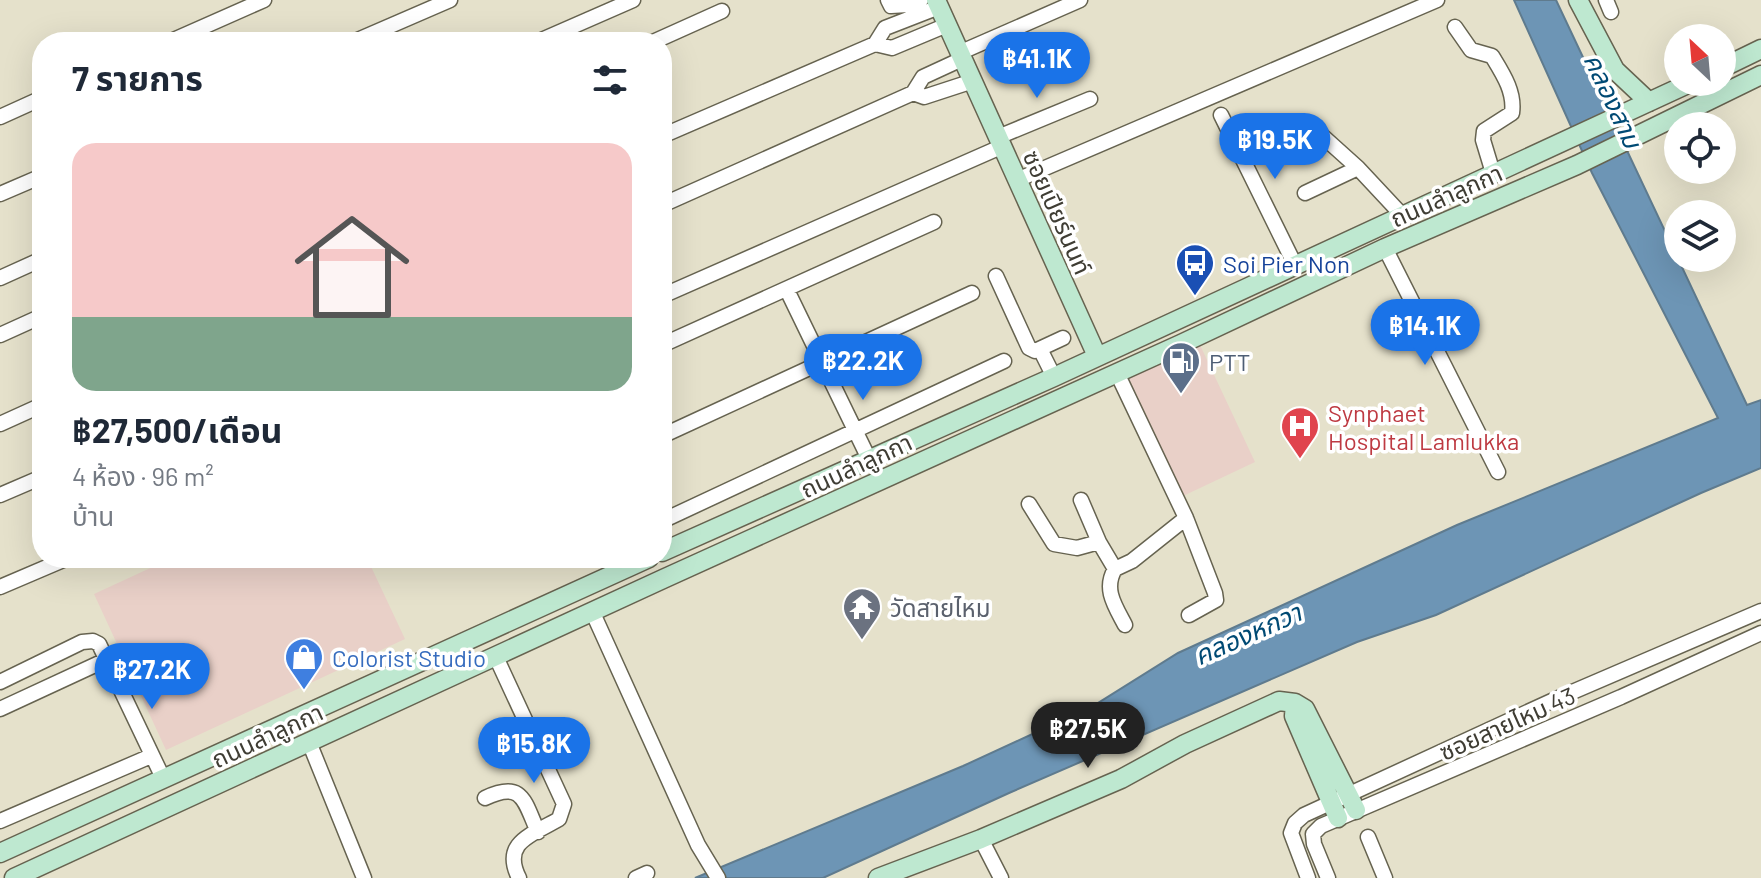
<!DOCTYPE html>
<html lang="th">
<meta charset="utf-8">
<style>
body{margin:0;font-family:Barlow,"Noto Sans Thai",sans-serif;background:#f2f2f3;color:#1f2937;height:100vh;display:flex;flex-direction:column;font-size:30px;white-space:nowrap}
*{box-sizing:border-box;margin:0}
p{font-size:26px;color:#747a83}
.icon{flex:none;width:44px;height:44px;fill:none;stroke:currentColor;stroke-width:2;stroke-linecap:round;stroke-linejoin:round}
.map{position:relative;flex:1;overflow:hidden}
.details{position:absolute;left:32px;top:32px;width:640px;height:536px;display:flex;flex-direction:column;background:#fff;border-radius:32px;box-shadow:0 8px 32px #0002}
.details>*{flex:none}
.needle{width:52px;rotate:334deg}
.controls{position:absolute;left:1664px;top:24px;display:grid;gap:16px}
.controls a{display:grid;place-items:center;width:72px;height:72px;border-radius:50%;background:#fff;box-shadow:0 8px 32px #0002;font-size:40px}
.price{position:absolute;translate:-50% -68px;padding:0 18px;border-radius:28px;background:#1a73e8;color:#fff;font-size:26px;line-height:52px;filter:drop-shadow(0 2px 4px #0008)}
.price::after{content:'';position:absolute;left:50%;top:48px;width:24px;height:18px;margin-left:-12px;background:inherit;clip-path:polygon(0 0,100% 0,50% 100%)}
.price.active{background:#222;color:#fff}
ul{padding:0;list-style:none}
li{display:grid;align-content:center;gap:16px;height:424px;padding:0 40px}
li+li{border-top:2px solid #e0e1e3}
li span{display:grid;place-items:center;height:248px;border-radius:24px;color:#555}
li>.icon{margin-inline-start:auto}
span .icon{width:144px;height:144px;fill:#fffc;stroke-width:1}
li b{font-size:34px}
h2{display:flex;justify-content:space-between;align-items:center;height:96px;padding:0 40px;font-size:34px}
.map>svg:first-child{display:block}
.commercial{fill:#e9d0c8}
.water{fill:#6d95b5;stroke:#5f7b8e;stroke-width:2}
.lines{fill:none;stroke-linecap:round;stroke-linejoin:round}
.street-casing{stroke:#666350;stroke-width:17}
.secondary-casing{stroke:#666350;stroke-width:21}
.street{stroke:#fff;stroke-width:14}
.secondary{stroke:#bee8d0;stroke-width:18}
.labels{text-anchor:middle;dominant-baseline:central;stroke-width:7;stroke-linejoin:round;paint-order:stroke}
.street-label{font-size:24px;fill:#3f3d34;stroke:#fff}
.transit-label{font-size:24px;fill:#164399;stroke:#fff;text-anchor:start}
.service-label{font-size:24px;fill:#4e5e75;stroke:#fff;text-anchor:start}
.health-label{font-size:24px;fill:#be3a42;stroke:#fff;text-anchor:start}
.worship-label{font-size:24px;fill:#5b616d;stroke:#fff;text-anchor:start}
.shop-label{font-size:24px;fill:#366cbe;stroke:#fff;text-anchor:start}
.water-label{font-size:26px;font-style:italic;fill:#004a74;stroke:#fff}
</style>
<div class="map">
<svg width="1761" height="878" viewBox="0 0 1761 878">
<rect width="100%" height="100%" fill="#e5e1cb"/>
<path class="commercial" d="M1200,345L1255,462L1181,497L1125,379Z
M172,558H367L405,639L166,750L94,594Z"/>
<path class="water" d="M1514,0H1556L1747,405L1761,400V468L1701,493L1436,615L1357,642L1009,793L823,878H695L963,766L1093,706L1178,653L1457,525L1718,418L1592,173Z"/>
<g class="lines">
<g class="street-casing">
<path id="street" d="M888,0L891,6L908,5L921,0
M1606,0L1611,12
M939,7L885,28L875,44L892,48L947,25
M1455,27L1471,50L1492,56C1503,74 1515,92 1512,113L1484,131L1483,140L1493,173
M169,42L264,0
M353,42L450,0
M537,42L633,0
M653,42L722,11
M959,53L1080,0
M913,93L924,97L973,81
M1221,115L1295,265
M0,117L42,98
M1318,132L1358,168L1401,214
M662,136L875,44
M998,137L1090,99
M1017,180L1437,0
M1305,193L1358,168
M0,194L42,176
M662,205L913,93L923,77L962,59
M1385,248L1498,472
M996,276L1029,348L1035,351L1063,338
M0,278L42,259
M787,290L869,459
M662,296L1003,146
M0,335L42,316
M662,345L934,222
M1040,349L1054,377
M1117,373L1186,518L1215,593L1216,600L1189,615
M0,424L42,405
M662,436L972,293
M0,495L42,477
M1081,500L1099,542
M1029,504L1054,544L1077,548L1099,542L1115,569L1132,561L1186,518
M662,521L1004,361
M1115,569C1103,589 1115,606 1125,625
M0,587L68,558
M592,611L698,845L718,878
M496,657L564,804L559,819C532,835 501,842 519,878
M0,682L82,642L93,641L99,644L163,778
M0,709L108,659
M309,742L364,878
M485,798C523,780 524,801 538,832
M0,821L151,756
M1368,837L1385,878
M981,839L1001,878
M636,878L647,873
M1308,878L1291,833L1295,823L1304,815L1556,699L1761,611
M1328,878L1314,844L1313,834L1321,826L1621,697L1761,633"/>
</g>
<g class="secondary-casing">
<path id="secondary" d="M936,0L1097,356
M1578,0L1615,70L1649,102
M1722,68L1761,49
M662,552L1054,377L1692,82
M1295,703L1294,716L1338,818
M0,853L649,558
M14,878L663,579L1181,344L1385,248L1577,165L1761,75
M878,878L981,839L1121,779L1185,744L1279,701L1295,703L1305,709L1356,810"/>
</g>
<use href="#street" class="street"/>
<use href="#secondary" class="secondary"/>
</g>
<defs>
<g id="bus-pin" transform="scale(2)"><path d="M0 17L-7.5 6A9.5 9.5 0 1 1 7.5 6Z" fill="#1a4fb4" stroke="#fff"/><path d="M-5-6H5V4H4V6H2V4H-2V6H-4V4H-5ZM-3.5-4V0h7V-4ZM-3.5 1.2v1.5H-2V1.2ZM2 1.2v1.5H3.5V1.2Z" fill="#fff"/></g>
<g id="fuel-pin" transform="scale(2)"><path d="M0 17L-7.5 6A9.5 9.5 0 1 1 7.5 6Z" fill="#5c6f8a" stroke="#fff"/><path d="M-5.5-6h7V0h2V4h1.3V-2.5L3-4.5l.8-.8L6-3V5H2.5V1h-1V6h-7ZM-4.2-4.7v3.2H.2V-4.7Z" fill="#fff"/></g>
<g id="hospital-pin" transform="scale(2)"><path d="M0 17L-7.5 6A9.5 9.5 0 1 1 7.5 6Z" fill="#e0444e" stroke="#fff"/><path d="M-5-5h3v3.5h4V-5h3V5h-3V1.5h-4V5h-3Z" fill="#fff"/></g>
<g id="temple-pin" transform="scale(2)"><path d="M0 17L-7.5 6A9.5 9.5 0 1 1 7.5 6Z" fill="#6b7280" stroke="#fff"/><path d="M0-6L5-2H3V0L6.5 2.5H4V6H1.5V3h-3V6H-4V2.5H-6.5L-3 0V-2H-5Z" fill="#fff"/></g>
<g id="shop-pin" transform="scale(2)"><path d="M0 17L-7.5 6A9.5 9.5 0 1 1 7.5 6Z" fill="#3f7fe0" stroke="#fff"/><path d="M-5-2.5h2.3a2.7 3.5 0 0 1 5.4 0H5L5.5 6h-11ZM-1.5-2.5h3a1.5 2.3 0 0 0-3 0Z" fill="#fff"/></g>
</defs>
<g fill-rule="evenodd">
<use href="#bus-pin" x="1195" y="263"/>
<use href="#fuel-pin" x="1181" y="361"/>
<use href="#hospital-pin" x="1300" y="426"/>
<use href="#temple-pin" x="862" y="607"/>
<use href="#shop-pin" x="304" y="657"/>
</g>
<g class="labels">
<g class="street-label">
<text transform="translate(1446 195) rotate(-24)">ถนนลำลูกกา</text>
<text transform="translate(1058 212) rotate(66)">ซอยเปียร์นนท์</text>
<text transform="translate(856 465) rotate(-25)">ถนนลำลูกกา</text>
<text transform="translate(1507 723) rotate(-24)">ซอยสายไหม 43</text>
<text transform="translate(267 735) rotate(-25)">ถนนลำลูกกา</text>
</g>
<g class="transit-label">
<text x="1223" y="263">Soi Pier Non</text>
</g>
<g class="service-label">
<text x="1209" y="361">PTT</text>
</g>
<g class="health-label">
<text x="1328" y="412">Synphaet<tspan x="1328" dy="28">Hospital Lamlukka</tspan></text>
</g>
<g class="worship-label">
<text x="890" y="607">วัดสายไหม</text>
</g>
<g class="shop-label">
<text x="332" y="657">Colorist Studio</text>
</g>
<g class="water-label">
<text transform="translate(1614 100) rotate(65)">คลองสาม</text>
<text transform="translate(1247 633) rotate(-24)">คลองหกวา</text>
</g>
</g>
</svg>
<div class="controls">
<a><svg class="needle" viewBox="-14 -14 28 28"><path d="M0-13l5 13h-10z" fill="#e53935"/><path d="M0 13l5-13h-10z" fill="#747a83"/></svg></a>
<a><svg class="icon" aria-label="locate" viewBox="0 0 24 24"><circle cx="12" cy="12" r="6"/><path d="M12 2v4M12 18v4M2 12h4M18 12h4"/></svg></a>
<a><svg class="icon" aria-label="layers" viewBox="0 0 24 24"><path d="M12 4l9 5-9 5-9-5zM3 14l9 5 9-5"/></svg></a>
</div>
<b class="price" style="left:1037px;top:100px">฿41.1K</b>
<b class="price" style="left:1275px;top:181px">฿19.5K</b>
<b class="price" style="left:1425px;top:367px">฿14.1K</b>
<b class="price" style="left:863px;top:402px">฿22.2K</b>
<b class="price" style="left:152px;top:711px">฿27.2K</b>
<b class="price active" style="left:1088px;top:770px">฿27.5K</b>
<b class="price" style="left:534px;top:785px">฿15.8K</b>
<section class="details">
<h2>7 รายการ<svg class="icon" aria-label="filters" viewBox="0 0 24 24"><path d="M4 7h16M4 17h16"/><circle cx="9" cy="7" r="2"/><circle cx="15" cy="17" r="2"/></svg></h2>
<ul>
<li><span style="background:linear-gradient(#f6c9c9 70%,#7fa58c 0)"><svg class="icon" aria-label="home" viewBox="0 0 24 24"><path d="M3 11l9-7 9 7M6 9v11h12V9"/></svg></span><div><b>฿27,500/เดือน</b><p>4 ห้อง · 96 m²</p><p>บ้าน</p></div></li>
</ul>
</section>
</div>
